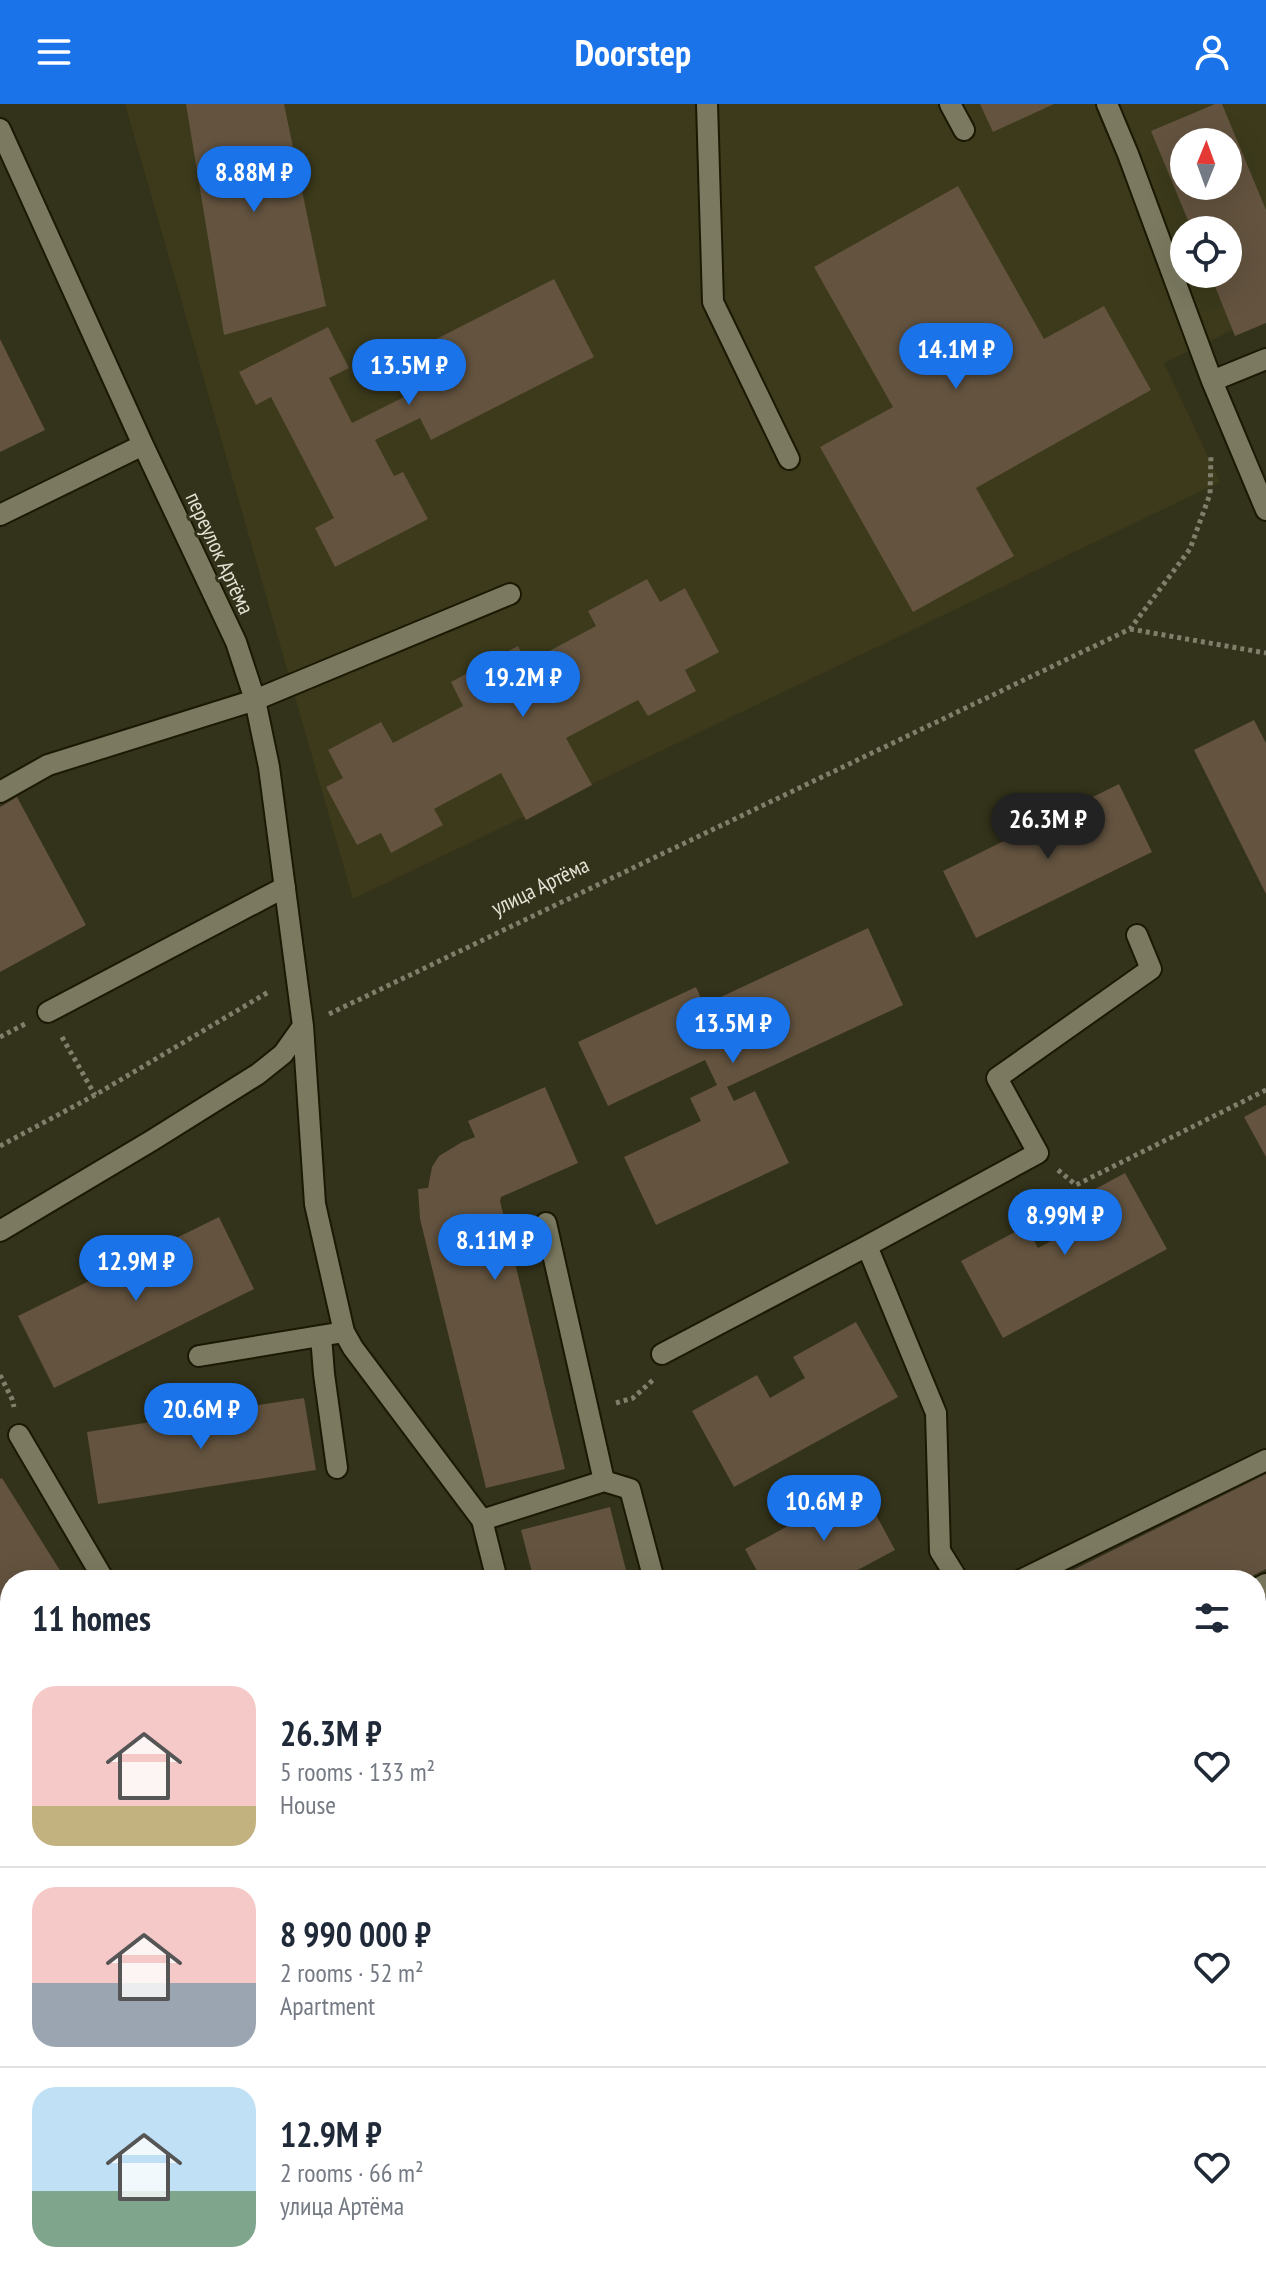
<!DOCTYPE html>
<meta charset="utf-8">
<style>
body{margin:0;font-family:"PT Sans Narrow",sans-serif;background:#f6f6f7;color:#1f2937;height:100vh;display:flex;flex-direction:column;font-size:30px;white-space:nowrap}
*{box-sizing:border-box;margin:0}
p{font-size:26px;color:#747a83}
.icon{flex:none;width:44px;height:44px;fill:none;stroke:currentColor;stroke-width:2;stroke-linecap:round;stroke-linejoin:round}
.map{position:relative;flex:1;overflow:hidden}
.side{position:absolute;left:0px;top:1466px;width:1266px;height:712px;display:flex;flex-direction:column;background:#fff;border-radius:32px 32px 0 0;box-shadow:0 8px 32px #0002}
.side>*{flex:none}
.needle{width:52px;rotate:1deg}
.buttons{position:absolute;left:1170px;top:24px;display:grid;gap:16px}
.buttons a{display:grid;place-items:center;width:72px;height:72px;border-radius:50%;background:#fff;box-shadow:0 8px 32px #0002;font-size:40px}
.price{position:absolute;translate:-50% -68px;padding:0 18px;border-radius:28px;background:#1a73e8;color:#fff;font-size:26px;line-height:52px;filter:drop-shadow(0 2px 4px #0008)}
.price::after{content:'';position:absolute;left:50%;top:48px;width:24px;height:18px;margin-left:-12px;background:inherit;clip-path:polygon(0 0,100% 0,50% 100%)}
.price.current{background:#222;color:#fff}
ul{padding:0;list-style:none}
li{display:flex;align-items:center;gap:24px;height:200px;padding:0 32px}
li+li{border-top:2px solid #e0e1e3}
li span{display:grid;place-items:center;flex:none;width:224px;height:160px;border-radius:24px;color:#555}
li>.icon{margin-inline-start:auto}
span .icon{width:96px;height:96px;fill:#fffc;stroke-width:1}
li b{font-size:34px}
h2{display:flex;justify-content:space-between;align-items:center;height:96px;padding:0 32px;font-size:34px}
header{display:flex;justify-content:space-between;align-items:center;height:104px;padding:0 32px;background:#1a73e8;color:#fff;font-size:36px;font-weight:800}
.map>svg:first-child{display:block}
.built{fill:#3c3a1b;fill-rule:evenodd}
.building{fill:#63533f;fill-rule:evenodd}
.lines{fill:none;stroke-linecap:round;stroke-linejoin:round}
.minor-casing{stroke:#1b1903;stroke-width:24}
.path{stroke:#807f6c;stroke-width:5;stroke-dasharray:4 4;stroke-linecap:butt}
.minor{stroke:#7b7a60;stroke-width:20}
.labels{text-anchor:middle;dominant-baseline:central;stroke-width:6;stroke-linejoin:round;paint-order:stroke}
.street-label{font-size:22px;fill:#e3e2d4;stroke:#33321a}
</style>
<header><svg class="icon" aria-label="menu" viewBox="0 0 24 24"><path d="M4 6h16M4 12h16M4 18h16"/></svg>Doorstep<svg class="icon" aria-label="person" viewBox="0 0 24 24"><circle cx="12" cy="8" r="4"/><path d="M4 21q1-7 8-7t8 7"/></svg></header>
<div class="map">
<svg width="1266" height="2178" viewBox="0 0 1266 2178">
<rect width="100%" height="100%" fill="#33321a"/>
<path class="built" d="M125,0H1266V210L1164,259L1220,378L353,795ZM1184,38H1228V82H1184ZM1184,126H1228V170H1184Z"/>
<path class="building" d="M186,0H284L326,202L224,231Z
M980,0H1054L993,28Z
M1215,0H1222L1266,106V219L1235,232L1210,170H1228V126H1192L1151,27ZM1184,38H1228V82H1184Z
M958,82L1044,235L1104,202L1151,286L976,384L1014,452L913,508L820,343L893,303L814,163Z
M554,175L594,253L431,336L420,314L375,336L394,372L403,368L428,415L335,463L315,424L334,414L271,293L256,301L239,268L328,223L349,264L329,274L352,319L418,286L401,253Z
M0,235L45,326L0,348Z
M647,475L660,498L685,484L719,548L685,566L696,587L648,612L638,596L566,634L592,681L526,716L501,669L434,705L443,721L391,749L381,729L357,741L326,683L343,674L328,646L381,618L393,639L463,602L451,578L518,542L527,559L596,522L588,507Z
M1254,616L1266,639V790L1194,646Z
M1119,680L1152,748L976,834L943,767Z
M17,693L86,821L0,868V703Z
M868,824L903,901L727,983L734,997L755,987L789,1059L656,1121L624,1053L701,1017L690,994L717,981L705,956L608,1002L578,938L696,883L704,901Z
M545,983L578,1059L501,1093L500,1097L565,1365L486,1384L420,1115L418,1085L428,1084L432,1063L439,1052L462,1038L475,1033L468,1017Z
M1266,1001V1053L1244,1013Z
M1125,1069L1167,1145L1003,1234L961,1157L1026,1122L1038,1144L1074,1125L1062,1103Z
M219,1113L254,1185L54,1284L18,1212Z
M856,1218L898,1293L734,1383L692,1307L757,1271L770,1294L805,1274L793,1253Z
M304,1294L316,1366L98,1400L87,1328Z
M1266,1370V1465L1244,1476H1053Z
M2,1374L66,1476H10V1530L0,1514V1375Z
M861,1383L895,1446L839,1476H762L745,1445Z
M610,1403L628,1474L619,1476H534L521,1426Z
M0,1627L10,1646L0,1651Z
M1266,1754V1845L1256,1825V1759Z
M1266,2047V2153L1256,2158V2052Z
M384,2168H421L426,2178H364Z
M659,2168H755L757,2178H662Z
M1031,2168H1194L1199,2178H1010Z"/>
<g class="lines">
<g class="minor-casing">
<path id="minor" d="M707,0L713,198L789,355
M950,0L964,26
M1107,0L1128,50L1212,277L1266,406
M0,25L143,341L236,538L255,596L269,663L303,922L315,1100L344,1228L353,1244L482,1416L497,1476
M1212,277L1266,255
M0,411L143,341
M0,688L48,661L255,596L510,490
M48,908L285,783
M0,1127L151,1037L258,970L283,950L303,922
M321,1232L324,1270L337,1364
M662,1250L867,1142
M199,1252L344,1228
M19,1331L104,1476
M604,1377L630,1385L654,1476
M482,1416L604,1377L546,1119
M958,1476L940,1447L936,1309L867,1142L1038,1049L997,974L1151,865L1137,831
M1021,1476L1266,1356
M1256,1485L1266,1480
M1256,1622L1266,1616
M0,1762L10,1757
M1256,2006L1266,2000
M465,2168L473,2178
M817,2168L821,2178
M1221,2168L1226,2178
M172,2178L191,2168
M932,2178L950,2168"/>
</g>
<path class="path" d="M1130,525L1266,549
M329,910L1130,525L1190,445L1210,390L1211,351
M0,933L25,920
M62,933L95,991
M0,1042L95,991L270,887
M1058,1066L1076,1081L1266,986
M0,1271L12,1295L14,1303
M616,1299L633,1294L654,1275
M1256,1880L1266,1878"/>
<use href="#minor" class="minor"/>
</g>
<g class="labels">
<g class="street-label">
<text transform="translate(220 449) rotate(65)">переулок Артёма</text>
<text transform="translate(540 782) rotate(-26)">улица Артёма</text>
</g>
</g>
</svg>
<div class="buttons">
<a><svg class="needle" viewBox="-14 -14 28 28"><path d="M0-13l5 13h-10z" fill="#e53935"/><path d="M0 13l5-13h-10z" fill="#747a83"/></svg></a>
<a><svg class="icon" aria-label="locate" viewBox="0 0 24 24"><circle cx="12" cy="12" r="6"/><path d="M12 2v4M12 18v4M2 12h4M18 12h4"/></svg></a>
</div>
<b class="price" style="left:254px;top:110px">8.88M ₽</b>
<b class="price" style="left:956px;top:287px">14.1M ₽</b>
<b class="price" style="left:409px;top:303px">13.5M ₽</b>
<b class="price" style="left:523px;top:615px">19.2M ₽</b>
<b class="price current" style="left:1048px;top:757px">26.3M ₽</b>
<b class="price" style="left:733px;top:961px">13.5M ₽</b>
<b class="price" style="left:1065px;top:1153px">8.99M ₽</b>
<b class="price" style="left:495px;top:1178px">8.11M ₽</b>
<b class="price" style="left:136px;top:1199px">12.9M ₽</b>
<b class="price" style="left:201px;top:1347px">20.6M ₽</b>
<b class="price" style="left:824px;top:1439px">10.6M ₽</b>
<section class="side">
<h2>11 homes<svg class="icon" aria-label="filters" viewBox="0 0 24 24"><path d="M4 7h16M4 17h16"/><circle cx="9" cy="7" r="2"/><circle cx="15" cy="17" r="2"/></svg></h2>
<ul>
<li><span style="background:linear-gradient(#f6c9c9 75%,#c2b280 0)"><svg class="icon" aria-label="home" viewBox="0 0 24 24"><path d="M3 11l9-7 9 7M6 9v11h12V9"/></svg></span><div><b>26.3M ₽</b><p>5 rooms · 133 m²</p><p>House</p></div><svg class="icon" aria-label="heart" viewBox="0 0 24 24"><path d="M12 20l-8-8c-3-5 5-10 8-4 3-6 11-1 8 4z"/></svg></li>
<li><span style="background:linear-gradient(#f6c9c9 60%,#9aa5b1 0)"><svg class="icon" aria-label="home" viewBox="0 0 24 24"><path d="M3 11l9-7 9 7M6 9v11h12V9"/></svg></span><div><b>8 990 000 ₽</b><p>2 rooms · 52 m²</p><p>Apartment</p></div><svg class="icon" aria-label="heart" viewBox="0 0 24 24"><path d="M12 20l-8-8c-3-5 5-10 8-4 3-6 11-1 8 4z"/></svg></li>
<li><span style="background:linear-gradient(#bfe0f5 65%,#7fa58c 0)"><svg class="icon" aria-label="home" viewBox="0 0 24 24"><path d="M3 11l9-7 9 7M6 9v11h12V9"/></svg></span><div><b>12.9M ₽</b><p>2 rooms · 66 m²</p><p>улица Артёма</p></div><svg class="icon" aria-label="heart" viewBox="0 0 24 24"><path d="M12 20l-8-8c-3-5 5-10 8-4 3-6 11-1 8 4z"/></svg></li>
</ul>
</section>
</div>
